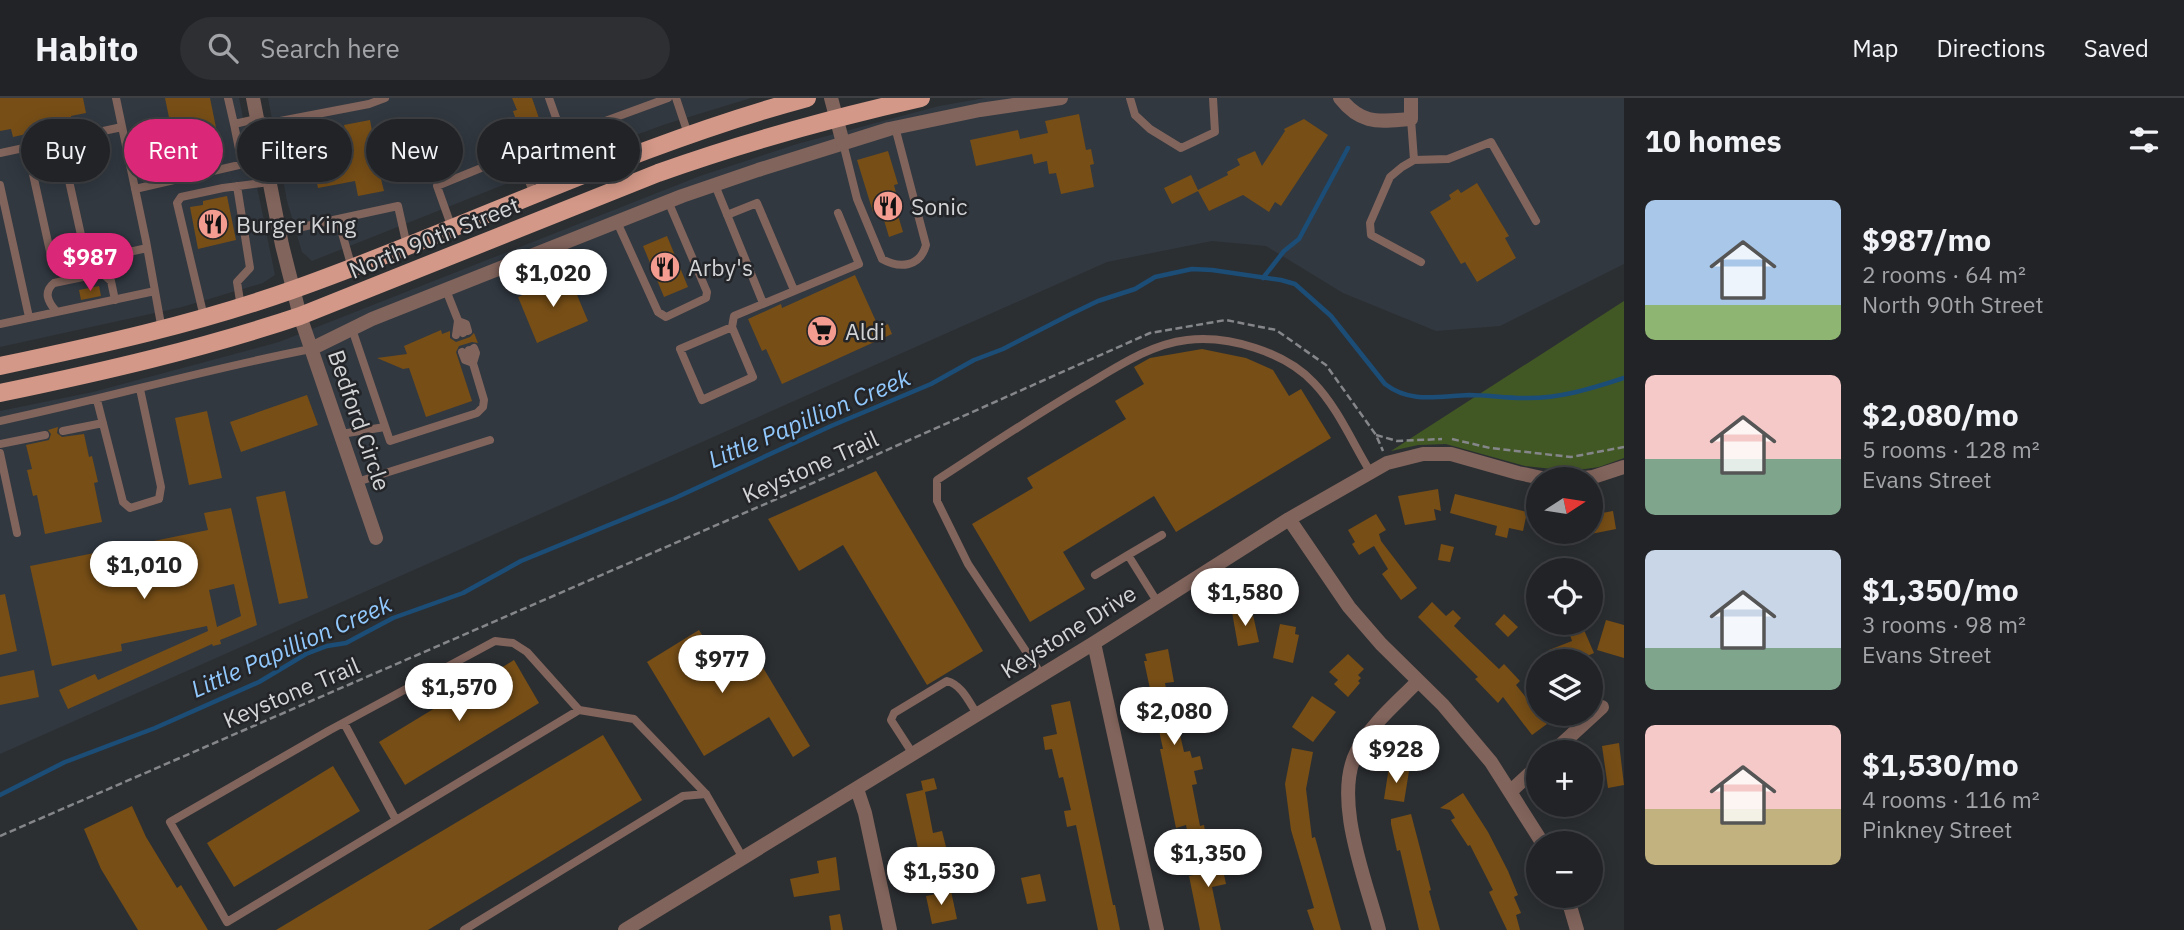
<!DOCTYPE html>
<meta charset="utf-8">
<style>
body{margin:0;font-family:"IBM Plex Sans",sans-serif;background:#2d2f32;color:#f1f3f6;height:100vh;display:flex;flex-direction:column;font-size:26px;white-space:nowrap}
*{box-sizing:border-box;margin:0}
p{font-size:23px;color:#a2a4a7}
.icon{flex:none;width:38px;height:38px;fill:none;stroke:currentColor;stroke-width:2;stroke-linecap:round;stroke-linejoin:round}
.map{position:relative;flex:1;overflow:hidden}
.drawer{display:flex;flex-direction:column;background:#212326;width:560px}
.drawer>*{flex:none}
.banner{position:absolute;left:21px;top:21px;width:665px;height:63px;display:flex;gap:14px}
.needle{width:46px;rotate:78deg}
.buttons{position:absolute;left:1526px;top:369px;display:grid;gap:14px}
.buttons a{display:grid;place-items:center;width:77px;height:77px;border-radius:50%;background:#212326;box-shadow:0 4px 18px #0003,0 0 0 2px #3e4043;font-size:35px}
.price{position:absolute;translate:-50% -60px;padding:0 16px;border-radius:24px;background:#fff;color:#222;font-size:23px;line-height:46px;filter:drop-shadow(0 2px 4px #0008)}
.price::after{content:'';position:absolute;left:50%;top:42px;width:21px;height:16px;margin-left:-10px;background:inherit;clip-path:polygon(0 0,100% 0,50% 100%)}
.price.on{background:#db2777;color:#fff}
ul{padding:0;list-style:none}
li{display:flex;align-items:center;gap:21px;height:175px;padding:0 21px}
li span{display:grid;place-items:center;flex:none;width:196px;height:140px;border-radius:10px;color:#555}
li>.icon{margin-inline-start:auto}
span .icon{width:84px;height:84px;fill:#fffc;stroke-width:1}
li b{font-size:30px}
h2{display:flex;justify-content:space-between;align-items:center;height:84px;padding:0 21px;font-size:30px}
.pill{padding:0 24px;border-radius:32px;background:#212326;box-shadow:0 4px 18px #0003,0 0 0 2px #3e4043;font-size:24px;line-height:63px}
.pill.on{background:#db2777;color:#fff}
header{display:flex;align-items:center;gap:42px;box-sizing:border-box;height:98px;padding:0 35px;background:#212326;border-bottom:2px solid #3e4043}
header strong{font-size:33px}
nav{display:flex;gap:38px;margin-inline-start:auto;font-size:24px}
.search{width:490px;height:63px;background:#2d2f32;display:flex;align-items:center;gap:18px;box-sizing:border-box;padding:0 24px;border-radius:38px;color:#a2a4a7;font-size:26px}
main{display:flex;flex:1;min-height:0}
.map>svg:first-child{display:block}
.built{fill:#313840}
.green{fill:#425824}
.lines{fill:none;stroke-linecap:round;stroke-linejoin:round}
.stream{stroke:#1b4d77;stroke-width:4.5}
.building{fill:#774e16;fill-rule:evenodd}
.path{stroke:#848689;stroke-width:2.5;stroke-dasharray:7 3.5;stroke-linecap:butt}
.service{stroke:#81645c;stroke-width:8}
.minor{stroke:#81645c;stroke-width:14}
.tertiary{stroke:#81645c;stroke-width:14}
.primary{stroke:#d39887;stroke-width:18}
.labels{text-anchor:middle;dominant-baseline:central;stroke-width:5;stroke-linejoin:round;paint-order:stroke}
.poi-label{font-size:23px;fill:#d2d4d6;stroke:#232528;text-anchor:start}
.street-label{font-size:23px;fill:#d2d4d6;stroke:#232528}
.water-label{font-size:24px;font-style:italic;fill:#91c8fd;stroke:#232528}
</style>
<header>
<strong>Habito</strong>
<div class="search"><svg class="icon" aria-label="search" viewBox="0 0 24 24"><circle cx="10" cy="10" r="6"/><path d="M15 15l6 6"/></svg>Search here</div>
<nav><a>Map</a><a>Directions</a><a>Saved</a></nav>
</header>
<main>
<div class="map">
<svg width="1624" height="832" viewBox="0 0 1624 832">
<rect width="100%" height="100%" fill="#2c2f32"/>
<path class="built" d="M0,0H239L275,177L263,185L182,209L0,249Z
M268,0H751L666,26L551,68L312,163L302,154L287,103Z
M985,0H1624V166L1500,228L1436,233L1343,195L1266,148L1212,143L1107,164L0,656V313L93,294L279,244L700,78L797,46L939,8Z"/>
<path class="green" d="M1624,203V360L1599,369L1571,373L1525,368L1446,346L1418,347L1391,353Z"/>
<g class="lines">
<path class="stream" d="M1263,180L1284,153L1299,141L1348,50
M0,697L65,664L155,630L259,584L306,556L327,548L346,545L393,520L463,495L521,463L675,400L831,328L931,286L974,262L1003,251L1071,216L1098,203L1135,191L1155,179L1192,171L1212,172L1281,182L1295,186L1331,218L1385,286C1411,306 1438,298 1469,297C1487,297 1505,300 1523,300C1558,301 1591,291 1624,280"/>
</g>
<path class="building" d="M0,0H83L86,15L71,18L72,26L13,39L11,31L0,33Z
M165,0H210L223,64L180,73Z
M512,0H532L542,29L525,35L521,24L517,25L513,13L517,12Z
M1079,16L1086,52L1091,51L1094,66L1090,67L1094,89L1061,96L1056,75L1049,76L1047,63L1034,66L1032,56L976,68L970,42L1018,32L1020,41L1048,35L1045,23Z
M1304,21L1328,37L1281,108L1275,104L1269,114L1243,97L1209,113L1198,93L1172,106L1164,90L1191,77L1198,92L1228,77L1227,74L1240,67L1237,61L1255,53L1262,68L1285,33L1284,31Z
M370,22L376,55L428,45L433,70H430L431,77L415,80L413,74L381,81L384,93L358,98L355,83L318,90L311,56L348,48L344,27Z
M888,53L898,86L894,87L898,103L894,104L903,134L889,139L881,112L873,114L857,62Z
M1477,85L1509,138L1505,140L1516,160L1477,184L1465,164L1461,166L1430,114L1451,101L1449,97L1458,91L1461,95Z
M227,98L236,142L198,151L190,109L203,107V103Z
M667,138L688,189L664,199L643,148Z
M855,177L879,230L888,226L892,236L782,286L766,251L762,253L748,221L781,206L782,210Z
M569,178L588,223L537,245L518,199Z
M99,188L101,198L81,202L79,192Z
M441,232L442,236L450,233V240L456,244L470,239L474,235L478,245L472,244L459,248L456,254L472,303L426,319L409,270L403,271L377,260L407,256L404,248Z
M1202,251L1246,260L1273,272L1289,298L1301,291L1331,340L1176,434L1154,398L1063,454L1085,491L1030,524L972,426L1033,390L1027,380L1126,321L1115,303L1144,286L1134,269L1150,260Z
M307,297L318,327L241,354L230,324Z
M207,313L222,380L189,387L175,320Z
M58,329L57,335L62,339L84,336L89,359L92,358L98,384L94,385L102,424L45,436L37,397L33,398L27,372L32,371L26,347L49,342L51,336L48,332Z
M876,373L983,553L927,587L843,447L799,473L768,421Z
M1438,391L1441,413L1434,411L1436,422L1405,427L1398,398Z
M285,393L308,500L279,506L256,399Z
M1455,396L1527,414L1523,433L1509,430L1507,440L1495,437L1497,428L1450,415Z
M231,410L257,527L220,542L221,546L213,548L212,546L68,611L59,592L95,576L98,582L208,533L207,528L121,546L122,553L52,568L30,468L208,432L204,415ZM234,486L241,518L217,529L209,492Z
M1613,413L1616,431L1591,436V417Z
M1376,416L1386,432L1379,436L1381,443L1417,490L1401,502L1382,476L1388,471L1374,448L1359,457L1352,446L1355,444L1348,432Z
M1441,446L1454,449L1450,464L1438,462Z
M5,496L17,553L0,557V497Z
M1432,504L1446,518L1453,512L1461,520L1454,528L1499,571L1504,566L1520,583L1516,587L1547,626L1532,637L1503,599L1498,605L1475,581L1478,579L1418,519Z
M1248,511L1250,518L1253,517L1259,544L1238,548L1232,514Z
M1504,516L1518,529L1508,539L1495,526Z
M1606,522L1624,527V560L1597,552Z
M1280,526L1296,529L1295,536L1299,537L1293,565L1273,560Z
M699,532L720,566L750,548L810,648L793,659L769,619L704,658L647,564Z
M1584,532L1594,555L1574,564H1554L1549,552L1572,543L1570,537Z
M1168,551L1174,584L1165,585L1169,607L1173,606L1184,654L1190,653L1192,660L1200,658L1203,671L1194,673L1197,686L1192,687L1200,728L1204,727L1206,738L1189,742L1186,727L1176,730L1160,651H1163L1144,563H1147L1145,556Z
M1348,556L1364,571L1358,577L1361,580L1358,583L1360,585L1348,599L1334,586L1338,582L1329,574Z
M514,562L539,605L405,687L379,644Z
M34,572L39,599L0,607V579Z
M1312,598L1336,614L1313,644L1292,629Z
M1070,603L1113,807H1115L1120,832H1098L1076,727L1067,729L1064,713L1071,712L1063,679L1059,680L1052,651L1045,652L1043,639L1057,636L1051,607Z
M1423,634L1437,648L1415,670L1401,656Z
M603,637L642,702L428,832H276Z
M1619,645L1624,687L1608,690L1602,648Z
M1292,650L1313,654L1306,691L1312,740L1315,739L1341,832H1314L1307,812L1314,810L1291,732L1285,686Z
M333,668L360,713L234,789L207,745Z
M1389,669L1409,673L1404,704L1384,701Z
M934,680L937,691L925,694L933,735L942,733L946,749L938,750L941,765L925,769L922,754L919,755L906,696L923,692L921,683Z
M1463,695L1488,734L1508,773L1518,797L1514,799L1521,815L1516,817L1520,832H1507L1489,794L1493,792L1470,747L1468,748L1451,722L1455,720L1450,712L1440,710Z
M132,708L146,739L177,790L181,787L208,832H138L101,771L84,731Z
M1411,716L1431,792L1429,793L1440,832H1419L1400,752L1397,753L1391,726V721Z
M1218,748L1226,786L1212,789L1221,832H1200L1189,778L1204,775L1199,752Z
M836,759L840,792L794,799L790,781L819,775L817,763Z
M1040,776L1046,803L1027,806L1021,780Z
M951,793L957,821L932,826L926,798Z
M840,816L843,832H831L829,818Z"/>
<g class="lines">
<path class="path" d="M1376,337L1397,343L1442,341
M1452,341L1490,350L1571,359L1624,349
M0,738L779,400L1150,235L1226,222L1276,232L1326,267L1376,337L1383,353"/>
<path class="service" d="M116,0L146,143L162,232
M228,0L234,26
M549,0L577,79
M676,0L688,36
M1130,0L1135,17L1150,31L1181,50L1215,34L1213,0
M1411,21L1414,62
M60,42L87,164
M843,45L857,101L882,161C900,171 920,169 926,147L895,29
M27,49L53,167L58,170L147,150
M0,55L122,29
M518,55L668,0
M242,66L234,26L257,21L270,25L369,6L385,0
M0,87L29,219
M715,87L763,205
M237,88L250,170L237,184L241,209
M135,91L265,61
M727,117L757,105L794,192
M338,121L398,108L407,148
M617,124L658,214L666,219L706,200L707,194L668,103
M452,130L437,88L518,55L534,96
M280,134L338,121L352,170
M1421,164L1371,137L1370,125L1390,79L1402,69L1414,62L1448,61L1491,44L1536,123
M446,192L463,235
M56,213C48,204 43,194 54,185L102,175L111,183L115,202
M204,219L177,105L181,99L223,90L270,84
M458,223L466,226L468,233
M0,226L155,193
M732,229L680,251L702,302L753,279L732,229L734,218L859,166L838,115
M352,231L390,343L477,315L483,309L484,302L469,252
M456,237L458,223
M462,254L465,262L473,265
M473,265L476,255L474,250
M97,302L123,404L130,410L159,401L161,389L140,291
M0,323C104,301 206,271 311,251
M63,333L103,325
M341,336L385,329
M0,346L45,337
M0,355L17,435
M357,384L490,342
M1128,457L1162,437
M1095,477L1128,457L1158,505
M1041,576L968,466L937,403V382C988,349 1038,315 1090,285C1120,267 1152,246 1187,242C1229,237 1285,254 1314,285C1338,310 1353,346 1371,375
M579,612L527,554L513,545L495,543L330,632L170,724L227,824L579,612L634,621L706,696L743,760
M344,625L396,722
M913,656L891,622L894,615L947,583C962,587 969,604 977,616
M464,832L683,698L706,696"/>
<path class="minor" d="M253,0L282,147L300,218L376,440
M1340,0C1362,28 1380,23 1411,21V0
M311,251L372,221L682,98L758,72L889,31L980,12L1061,0
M1567,382L1593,379L1624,369
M1289,421L1349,509L1381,546L1443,607L1491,664L1543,746
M1094,545L1157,832
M1553,654L1602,609
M857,691L865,715L890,832
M1511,693L1538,668
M1567,798L1577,832
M625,832L1094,545L1289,421L1387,365L1423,356H1451L1518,375L1551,382
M1379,832C1366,782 1332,701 1357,653C1371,626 1397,605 1418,583"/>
<path class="tertiary" d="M831,0L843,45"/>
<path class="primary" d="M0,268C99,247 196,226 292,192C465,131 629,48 807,0
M0,295C101,274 202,251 300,218L658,75C745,44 832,20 921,0"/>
</g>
<defs>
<g id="restaurant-disc" transform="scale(1.575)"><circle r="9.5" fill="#f59c90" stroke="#232528"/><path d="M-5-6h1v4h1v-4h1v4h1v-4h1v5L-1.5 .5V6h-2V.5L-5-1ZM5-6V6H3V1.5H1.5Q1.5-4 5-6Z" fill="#111"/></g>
<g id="supermarket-disc" transform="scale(1.575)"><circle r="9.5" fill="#f59c90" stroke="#232528"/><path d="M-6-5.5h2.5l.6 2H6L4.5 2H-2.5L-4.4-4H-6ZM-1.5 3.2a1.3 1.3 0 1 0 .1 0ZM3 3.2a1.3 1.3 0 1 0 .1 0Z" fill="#111"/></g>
</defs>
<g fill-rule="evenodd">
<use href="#restaurant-disc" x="888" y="108"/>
<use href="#restaurant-disc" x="213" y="126"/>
<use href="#restaurant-disc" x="665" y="169"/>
<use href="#supermarket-disc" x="822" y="233"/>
</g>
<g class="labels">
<g class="poi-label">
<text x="911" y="108">Sonic</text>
<text x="236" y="126">Burger King</text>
<text x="688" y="169">Arby's</text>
<text x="845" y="233">Aldi</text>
</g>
<g class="street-label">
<text transform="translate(434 139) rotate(-22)">North 90th Street</text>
<text transform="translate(360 322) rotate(71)">Bedford Circle</text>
<text transform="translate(810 368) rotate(-24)">Keystone Trail</text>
<text transform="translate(1068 533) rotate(-32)">Keystone Drive</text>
<text transform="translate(291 594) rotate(-23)">Keystone Trail</text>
</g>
<g class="water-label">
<text transform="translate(809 320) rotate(-23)">Little Papillion Creek</text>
<text transform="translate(291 548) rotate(-24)">Little Papillion Creek</text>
</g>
</g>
</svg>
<div class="buttons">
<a><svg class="needle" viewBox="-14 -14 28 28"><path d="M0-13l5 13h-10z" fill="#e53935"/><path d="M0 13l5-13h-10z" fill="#a2a4a7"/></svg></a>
<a><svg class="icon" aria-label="locate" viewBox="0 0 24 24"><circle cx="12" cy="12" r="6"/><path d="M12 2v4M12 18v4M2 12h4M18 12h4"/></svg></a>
<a><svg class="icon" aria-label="layers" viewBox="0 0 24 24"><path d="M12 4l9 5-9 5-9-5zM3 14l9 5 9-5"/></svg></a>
<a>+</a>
<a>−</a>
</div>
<b class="price on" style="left:90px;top:195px">$987</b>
<b class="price" style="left:553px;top:211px">$1,020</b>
<b class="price" style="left:144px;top:503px">$1,010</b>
<b class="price" style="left:1245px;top:530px">$1,580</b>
<b class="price" style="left:722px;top:597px">$977</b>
<b class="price" style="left:459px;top:625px">$1,570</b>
<b class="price" style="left:1174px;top:649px">$2,080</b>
<b class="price" style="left:1396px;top:687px">$928</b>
<b class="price" style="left:1208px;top:791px">$1,350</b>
<b class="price" style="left:941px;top:809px">$1,530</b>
<div class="banner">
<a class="pill">Buy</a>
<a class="pill on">Rent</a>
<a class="pill">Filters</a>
<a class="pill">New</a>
<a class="pill">Apartment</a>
</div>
</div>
<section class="drawer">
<h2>10 homes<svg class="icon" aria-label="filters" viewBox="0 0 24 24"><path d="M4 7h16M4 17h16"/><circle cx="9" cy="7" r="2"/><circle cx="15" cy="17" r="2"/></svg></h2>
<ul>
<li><span style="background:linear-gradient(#a9c7e8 75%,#8fb573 0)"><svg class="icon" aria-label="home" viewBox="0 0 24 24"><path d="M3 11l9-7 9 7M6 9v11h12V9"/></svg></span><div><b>$987/mo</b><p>2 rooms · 64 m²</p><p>North 90th Street</p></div></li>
<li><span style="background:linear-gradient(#f6c9c9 60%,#7fa58c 0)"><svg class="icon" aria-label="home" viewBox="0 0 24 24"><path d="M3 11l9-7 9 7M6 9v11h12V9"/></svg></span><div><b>$2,080/mo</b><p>5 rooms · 128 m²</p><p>Evans Street</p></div></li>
<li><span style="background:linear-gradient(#c9d6e8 70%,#7fa58c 0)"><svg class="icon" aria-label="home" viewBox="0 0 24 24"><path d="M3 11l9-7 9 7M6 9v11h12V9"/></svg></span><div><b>$1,350/mo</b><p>3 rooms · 98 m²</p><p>Evans Street</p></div></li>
<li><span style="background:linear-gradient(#f6c9c9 60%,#c2b280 0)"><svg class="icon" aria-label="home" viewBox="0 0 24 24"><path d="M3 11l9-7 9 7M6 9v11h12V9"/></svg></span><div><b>$1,530/mo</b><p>4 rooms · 116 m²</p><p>Pinkney Street</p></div></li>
</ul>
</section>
</main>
